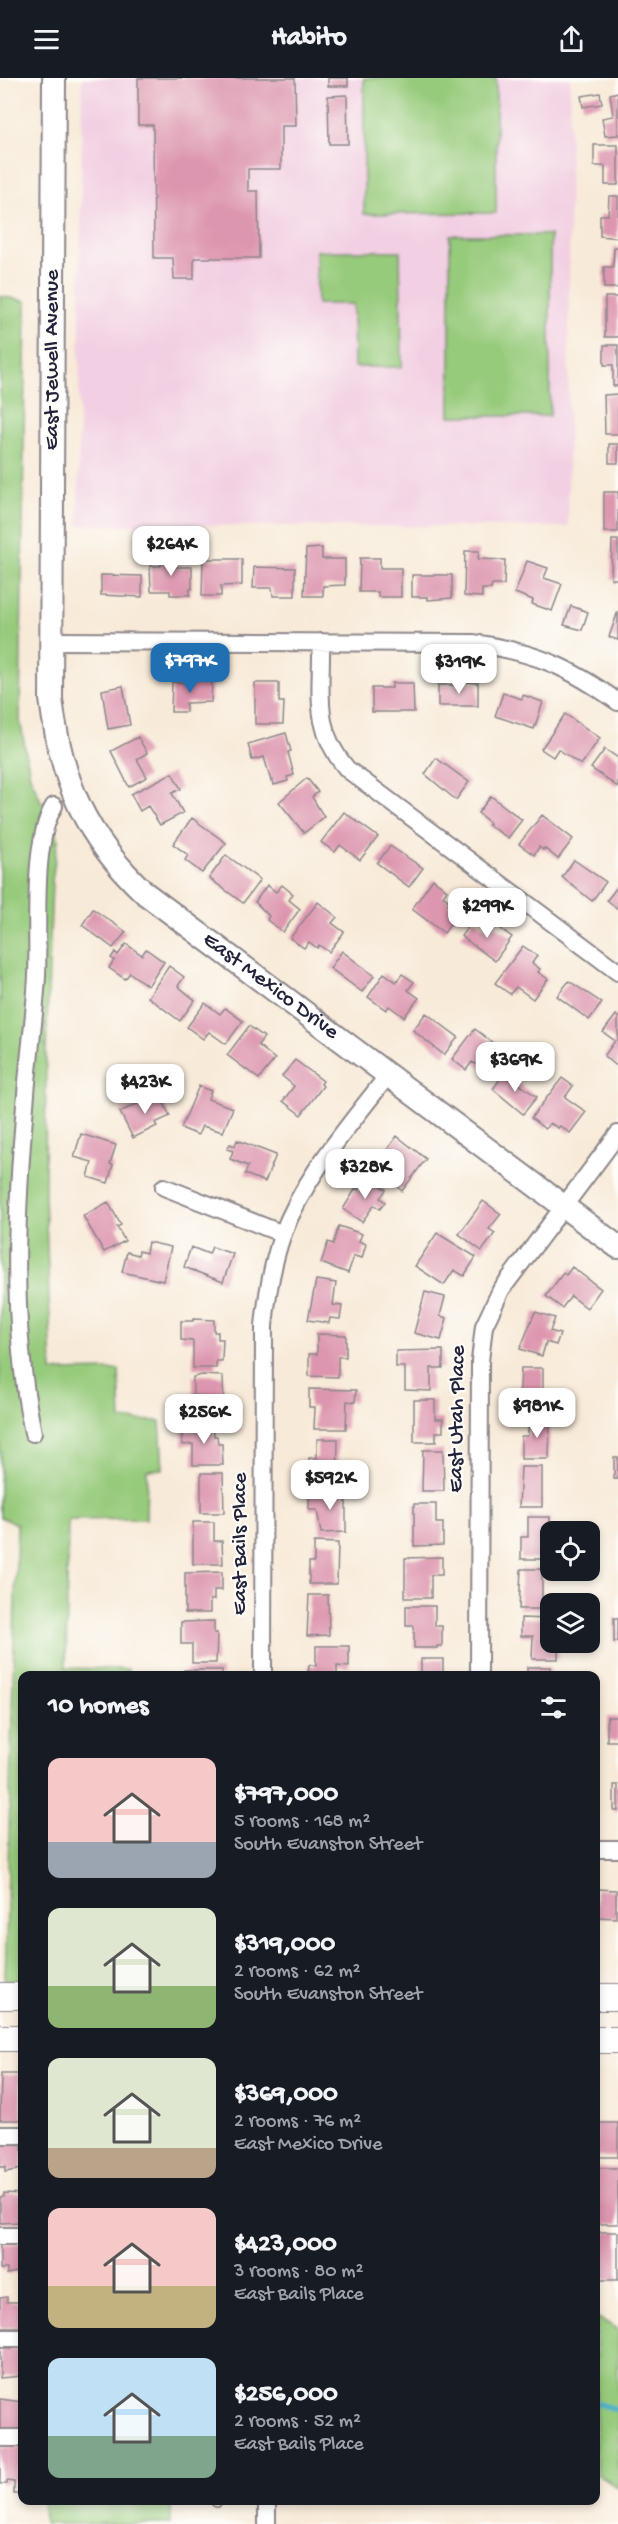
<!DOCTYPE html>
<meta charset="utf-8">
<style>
body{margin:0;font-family:"Gochi Hand",sans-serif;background:#242831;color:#f1f3f6;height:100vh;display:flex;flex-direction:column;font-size:22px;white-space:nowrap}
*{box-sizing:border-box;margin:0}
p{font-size:20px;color:#9ea1a6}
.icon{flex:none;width:33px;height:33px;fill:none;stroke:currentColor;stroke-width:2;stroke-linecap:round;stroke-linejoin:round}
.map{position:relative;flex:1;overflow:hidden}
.details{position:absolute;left:18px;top:1593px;width:582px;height:834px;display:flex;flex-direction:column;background:#171b24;border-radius:12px;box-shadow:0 3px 9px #0003}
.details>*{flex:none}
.controls{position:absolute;left:540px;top:1443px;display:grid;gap:12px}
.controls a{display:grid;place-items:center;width:60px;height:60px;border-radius:12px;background:#171b24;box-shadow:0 3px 9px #0003;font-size:30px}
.price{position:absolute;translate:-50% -51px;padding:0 14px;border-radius:12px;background:#fff;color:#222;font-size:20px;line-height:39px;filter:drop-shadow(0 2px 3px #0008)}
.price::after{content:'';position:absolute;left:50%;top:36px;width:18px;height:14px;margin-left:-9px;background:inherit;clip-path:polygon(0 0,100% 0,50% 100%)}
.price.on{background:#1f6fb2;color:#fff}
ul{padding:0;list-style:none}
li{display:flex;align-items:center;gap:18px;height:150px;padding:0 30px}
li span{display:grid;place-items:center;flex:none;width:168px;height:120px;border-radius:12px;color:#555}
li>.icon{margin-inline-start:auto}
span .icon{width:72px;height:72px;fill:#fffc;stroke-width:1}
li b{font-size:26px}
h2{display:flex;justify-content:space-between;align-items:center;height:72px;padding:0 30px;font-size:26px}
header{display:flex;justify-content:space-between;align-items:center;height:78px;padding:0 30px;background:#171b24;font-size:27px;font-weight:800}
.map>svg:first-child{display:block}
.built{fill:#f2cfe2}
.green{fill:#97cb7c;stroke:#5c765c;stroke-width:1.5}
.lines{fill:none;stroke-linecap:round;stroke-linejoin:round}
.stream{stroke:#4fb0ce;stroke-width:5}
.building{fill:#dd96af}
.street-casing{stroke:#8d868a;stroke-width:20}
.secondary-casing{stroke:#8d868a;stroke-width:26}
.primary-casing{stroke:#8d868a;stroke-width:28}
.street{stroke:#fff;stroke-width:16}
.secondary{stroke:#fff;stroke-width:22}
.primary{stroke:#fff;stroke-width:26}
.labels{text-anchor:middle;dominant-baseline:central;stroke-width:4.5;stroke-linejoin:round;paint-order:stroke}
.street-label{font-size:22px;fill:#22223b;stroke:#fdfcf7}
</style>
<header><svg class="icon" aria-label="menu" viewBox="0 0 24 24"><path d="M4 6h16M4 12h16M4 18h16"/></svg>Habito<svg class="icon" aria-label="share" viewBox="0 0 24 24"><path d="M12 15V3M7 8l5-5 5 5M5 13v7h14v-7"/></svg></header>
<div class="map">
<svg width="618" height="2446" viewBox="0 0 618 2446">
<rect width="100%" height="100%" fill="#fdfcf7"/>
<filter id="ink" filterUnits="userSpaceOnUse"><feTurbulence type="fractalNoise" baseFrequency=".0167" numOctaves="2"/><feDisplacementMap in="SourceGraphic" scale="12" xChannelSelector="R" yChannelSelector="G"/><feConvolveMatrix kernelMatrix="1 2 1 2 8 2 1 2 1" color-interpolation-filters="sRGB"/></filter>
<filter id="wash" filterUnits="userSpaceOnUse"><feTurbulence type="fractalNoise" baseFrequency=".008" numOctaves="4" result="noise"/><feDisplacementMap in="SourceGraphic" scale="24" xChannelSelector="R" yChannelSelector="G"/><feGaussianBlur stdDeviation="1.35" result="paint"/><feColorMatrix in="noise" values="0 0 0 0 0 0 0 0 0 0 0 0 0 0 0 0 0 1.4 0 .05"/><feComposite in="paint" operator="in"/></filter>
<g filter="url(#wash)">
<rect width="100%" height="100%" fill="#f8ead8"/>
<path class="built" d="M82,0H570L568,449L78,447Z"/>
<path class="green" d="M364,0H496V135L364,136Z
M450,157H550V338H450Z
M316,173H400L402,289H354L353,226H317Z
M0,218L26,223L20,642L30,698L58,761L52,803L46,974L45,1118L52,1293L119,1292L121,1342L160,1343L163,1391L147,1392L146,1441L68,1442L66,1590L128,1591V1597L22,1598V1903L5,1904L17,1446L0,1439Z
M596,2239L618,2251V2410L596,2395Z
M43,2423H171V2446H44Z"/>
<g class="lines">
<path class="stream" d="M596,2325L618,2332"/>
</g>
<g id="blocks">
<path class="building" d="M138,0H295L296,48H281V91H248V113H258L259,180H194V201H174L173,180H154L153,47H138Z
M328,0H348V8H328Z
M618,14V57L605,58L602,40L613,38L610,16Z
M600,15L602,26L583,29L581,18Z
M347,17L348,66H329L328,18Z
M594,67H618V107H605V88H594Z
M609,118H618V160L600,158V137H608Z
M614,169H618V210H604V189H613Z
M605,219H618V259H605Z
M604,267H618V308H613V287H604Z
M618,316V356H605L604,317Z
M609,366H618V385H609Z
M604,414H618V454H604Z
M612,462H618V501H611Z
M322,470V481H345V507L323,508V518H304L306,471Z
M465,473H479L478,481L505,482L504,507H492L491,511H482V519L464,518Z
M161,476H173V489H192V511H190V517H170V513H151L150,488H161Z
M360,480H380V490H401V519H378V514H359Z
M203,481H242V507L221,508V518H202Z
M527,483L548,490L544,500L562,506L552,533L532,526L533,522L515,515Z
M254,489L295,490V518H273L272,510H253Z
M101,497L142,498V519L101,517Z
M412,497H452V520L428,522V519H412Z
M571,528L588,534L582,552L564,547Z
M618,533V562L609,559Z
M190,602L212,603L211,624L186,625V634H171L172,604L190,605Z
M454,603L478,605V628H438V607H454Z
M255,605H279V624H284L283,646H255Z
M392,605H413L414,634H372V610H392Z
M123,608L130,647L108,651L102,612Z
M503,615L522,621L523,617L543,624L534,651L495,638Z
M565,636L600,660L581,687L558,671L553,679L541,671Z
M286,655L291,673L288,674L294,697L287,699L288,703L274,707L273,702L271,703L264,679L252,682L248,666Z
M138,659L147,675L137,681L147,699L129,709L111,673Z
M605,671L618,680V709L591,690Z
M436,680L469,704L456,722L425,696Z
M172,695L181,711L172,715L183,735L160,747L148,728L140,733L131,716Z
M307,700L318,714L312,719L324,739L304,755L279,724Z
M491,718L522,742L508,760L488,747L490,745L478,735Z
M344,734L378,759L360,782L340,767L335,774L321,764Z
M542,737L573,761L558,781L544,770L543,772L539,769L534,777L519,766Z
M192,740L226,765L202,795L185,782L188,777L173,766Z
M390,768L423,790L409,809L377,785Z
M226,777L260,802L243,825L209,800Z
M574,782L606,804L592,823L562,799Z
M433,801L447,812L443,818L450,824L448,826L459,834L444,855L412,831Z
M267,807L276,814L282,807L293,816L289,822L300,831L283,854L267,842L269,838L255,824Z
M618,808V831L607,822Z
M318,824L337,839L332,845L344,854L329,874L319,867L317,870L309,864L304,870L290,860Z
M93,831L126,854L113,870L82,847Z
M474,841L490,853L494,846L512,859L495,883L461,858Z
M126,866L142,877L146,871L164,884L148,908L130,895L125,901L109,890L114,882L111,880L115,874L118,877Z
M523,868L537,878L532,885L540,891L538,894L548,901L533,921L516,909L510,916L495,905Z
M342,873L374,898L362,914L330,890Z
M169,888L184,899L178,908L195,922L180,943L148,919Z
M384,895L396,904L402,896L414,904L408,912L419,920L404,939L389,928L386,932L368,919Z
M569,903L602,925L589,942L557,918Z
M205,925L220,936L225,930L243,943L226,966L209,954L203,961L187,949Z
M426,935L458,959L444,977L413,952Z
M616,937L618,939V989L604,978L615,963L603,954Z
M249,948L264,959L258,967L275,981L259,1001L227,977Z
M475,951L506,975L491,995L472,984L466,992L452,981Z
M295,982L323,1003L321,1006L323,1008L301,1037L283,1023L294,1008L282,998Z
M504,995L537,1019L523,1036L493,1011Z
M562,1000L573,1008L565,1019L586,1034L570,1055L560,1048L558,1050L550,1045L545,1051L531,1040Z
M199,1008L211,1013L208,1021L233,1030L223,1054L202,1048L198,1057L181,1050Z
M159,1015L170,1038L155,1045L157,1048L133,1060L120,1034Z
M81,1056L116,1067L110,1086L113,1087L108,1105L88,1099L92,1084L74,1079Z
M397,1058L426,1081L402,1113L382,1097L390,1087L387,1085L393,1077L387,1072Z
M237,1062L276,1077L265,1104L245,1096L248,1088L230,1081L233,1073L227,1071L230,1066L235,1068Z
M368,1099L386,1112L380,1120L385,1124L380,1131L374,1127L362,1144L343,1131L356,1110L358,1112Z
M483,1123L501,1136L489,1151L495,1155L482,1173L459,1156Z
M108,1124L121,1147L117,1149L125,1163L104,1174L83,1138Z
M339,1148L362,1156L359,1163L366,1166L362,1180L354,1178L348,1195L321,1185L328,1164L333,1166Z
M437,1155L476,1179L464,1198L454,1192L444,1207L415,1188Z
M148,1164L171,1169L163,1203L122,1194L127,1174L138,1177L139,1173L146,1175Z
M191,1169L209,1176L212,1169L233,1176L223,1204L184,1189Z
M572,1189L601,1211L587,1230L571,1218L562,1230L546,1218L563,1195L566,1197Z
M316,1202L336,1205L333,1227L342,1228L340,1241L330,1240L329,1245L308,1242Z
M425,1214L445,1219L440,1238L447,1240L441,1262L414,1255Z
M535,1234L555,1240L550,1253L560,1256L556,1267L546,1264L542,1278L520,1271Z
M193,1241L214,1242V1254H218V1261H223L222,1283H216V1290H193V1263L181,1262V1243H193Z
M317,1256L346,1257V1279H338V1299L309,1298V1276H317Z
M443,1272V1290H431V1313L405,1312V1289H396V1273Z
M521,1290H543V1330H519Z
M202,1297L223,1298L224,1338H202L203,1318L193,1317V1299Z
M309,1311L356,1312L355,1324L347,1323L346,1351H314L315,1329H309Z
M414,1322H435V1341H443V1354H436V1364H414Z
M528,1339H550L549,1381H521V1358H528Z
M214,1345V1358H217L218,1366H222L223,1387H193V1366L182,1367V1353H193V1346Z
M317,1361H338L337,1403L309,1402V1380H317Z
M423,1372H443L444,1413H422Z
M614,1379H618V1401H614Z
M521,1389H542V1429H519Z
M201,1395H223L224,1435H201Z
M309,1414H346V1454L321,1455L317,1432H309Z
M414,1426H436V1445H443V1467L414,1468Z
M528,1439H550L549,1481H521V1459H528Z
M193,1444H214V1463H222L223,1486H193Z
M314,1464L338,1465L337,1506H309V1484H314Z
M442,1479V1497H431V1520H405V1480Z
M521,1491H542V1531H519Z
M222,1494V1512H214V1522H210V1535H185V1495Z
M309,1517H328L329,1557L307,1558Z
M406,1528H435V1548H442V1568H437V1570H414V1548H406Z
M521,1540L550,1541V1564H558V1581H532L533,1558H521Z
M614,1540H618V1564H614Z
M214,1543V1555H217L216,1585H192V1566H181V1544Z
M316,1568H349V1589L337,1588V1598H308L309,1587L316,1588Z
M421,1581H443V1598H421Z
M527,1589H550V1598H527Z
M184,1592H222V1598H185Z
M607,1639H618V1663H607Z
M614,1707H618V1733H614Z
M596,1811L616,1812V1840L596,1839Z
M1,1996H20L22,2042H0Z
M596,2045H618V2079H596Z
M0,2064H22V2091L5,2094V2089H0Z
M596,2090H618V2146H596Z
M4,2115L22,2116V2144L0,2145V2119L4,2118Z
M596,2154H618V2202H596Z
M22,2165V2193L7,2196V2191H0V2166Z
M7,2219V2224H22V2250H0V2220Z
M0,2270H22V2298L0,2300Z
M0,2321L22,2324V2351H0Z
M0,2369H22V2411H19V2416H14V2404L7,2403V2406H0Z
M212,2422H235V2427L222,2425L219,2429H215L212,2427Z"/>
</g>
</g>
<g filter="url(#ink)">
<use href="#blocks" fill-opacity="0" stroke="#8d868a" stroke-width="1.5"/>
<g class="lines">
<g class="street-casing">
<path id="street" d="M52,563L473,565C534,574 568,588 618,624
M321,564C322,615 312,650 347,691L618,894
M164,1109L283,1156
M33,1355C10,1245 16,1127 26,1016C29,976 35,937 37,898C39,852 31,766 54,728
M263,1598L264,1248C267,1217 272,1187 282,1158C304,1098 350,1047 388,997
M479,1598L480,1283L484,1248L501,1212L618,1056
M596,1771H618
M0,2057H22
M0,2158H22
M0,2260H22
M0,2360H22
M267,2446V2422"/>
</g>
<g class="secondary-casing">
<g id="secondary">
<path id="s1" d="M54,0L51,621C61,703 85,759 146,816L618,1169"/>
</g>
</g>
<g class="primary-casing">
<path id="primary" d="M0,1918H22
M596,1919H618
M0,1960H22
M596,1962H618"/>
</g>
<use href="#street" class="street"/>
<use href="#secondary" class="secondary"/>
<use href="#primary" class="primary"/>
</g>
</g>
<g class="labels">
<g class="street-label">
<text transform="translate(53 282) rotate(-90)">East Jewell Avenue</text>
<text stroke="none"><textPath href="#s1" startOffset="998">East Mexico Drive</textPath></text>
<text transform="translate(458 1341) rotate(-89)">East Utah Place</text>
<text transform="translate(241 1466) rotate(-90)">East Bails Place</text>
</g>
</g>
</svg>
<div class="controls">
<a><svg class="icon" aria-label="locate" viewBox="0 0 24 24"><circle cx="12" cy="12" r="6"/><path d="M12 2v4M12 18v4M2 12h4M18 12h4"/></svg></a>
<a><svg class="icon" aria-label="layers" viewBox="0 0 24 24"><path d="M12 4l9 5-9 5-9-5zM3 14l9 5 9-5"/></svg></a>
</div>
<b class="price" style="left:171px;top:499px">$264K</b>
<b class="price on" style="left:190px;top:616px">$797K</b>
<b class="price" style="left:459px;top:617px">$319K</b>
<b class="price" style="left:487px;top:861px">$299K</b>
<b class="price" style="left:515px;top:1015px">$369K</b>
<b class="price" style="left:145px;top:1037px">$423K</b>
<b class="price" style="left:365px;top:1122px">$328K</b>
<b class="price" style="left:537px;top:1361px">$981K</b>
<b class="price" style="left:204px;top:1367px">$256K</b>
<b class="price" style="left:330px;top:1433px">$592K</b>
<section class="details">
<h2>10 homes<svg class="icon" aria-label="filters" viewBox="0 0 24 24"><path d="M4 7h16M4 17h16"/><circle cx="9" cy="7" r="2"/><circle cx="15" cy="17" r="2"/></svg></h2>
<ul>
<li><span style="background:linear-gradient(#f6c9c9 70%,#9aa5b1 0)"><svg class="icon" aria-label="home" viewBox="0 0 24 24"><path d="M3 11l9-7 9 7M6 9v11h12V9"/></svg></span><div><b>$797,000</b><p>5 rooms · 168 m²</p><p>South Evanston Street</p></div></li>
<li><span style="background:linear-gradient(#dfe7d0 65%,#8fb573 0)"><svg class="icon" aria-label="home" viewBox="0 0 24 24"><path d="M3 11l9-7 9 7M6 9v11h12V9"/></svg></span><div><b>$319,000</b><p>2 rooms · 62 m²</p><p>South Evanston Street</p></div></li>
<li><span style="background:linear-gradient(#dfe7d0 75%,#b9a48a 0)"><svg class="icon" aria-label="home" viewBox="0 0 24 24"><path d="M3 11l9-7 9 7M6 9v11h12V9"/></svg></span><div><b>$369,000</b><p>2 rooms · 76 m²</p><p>East Mexico Drive</p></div></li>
<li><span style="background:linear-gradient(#f6c9c9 65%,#c2b280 0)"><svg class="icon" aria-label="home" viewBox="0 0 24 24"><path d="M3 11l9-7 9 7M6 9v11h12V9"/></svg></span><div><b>$423,000</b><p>3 rooms · 80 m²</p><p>East Bails Place</p></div></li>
<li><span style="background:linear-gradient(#bfe0f5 65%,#7fa58c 0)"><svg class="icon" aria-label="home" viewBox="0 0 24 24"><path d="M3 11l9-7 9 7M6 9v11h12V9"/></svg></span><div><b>$256,000</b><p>2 rooms · 52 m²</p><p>East Bails Place</p></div></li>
</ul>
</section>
</div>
